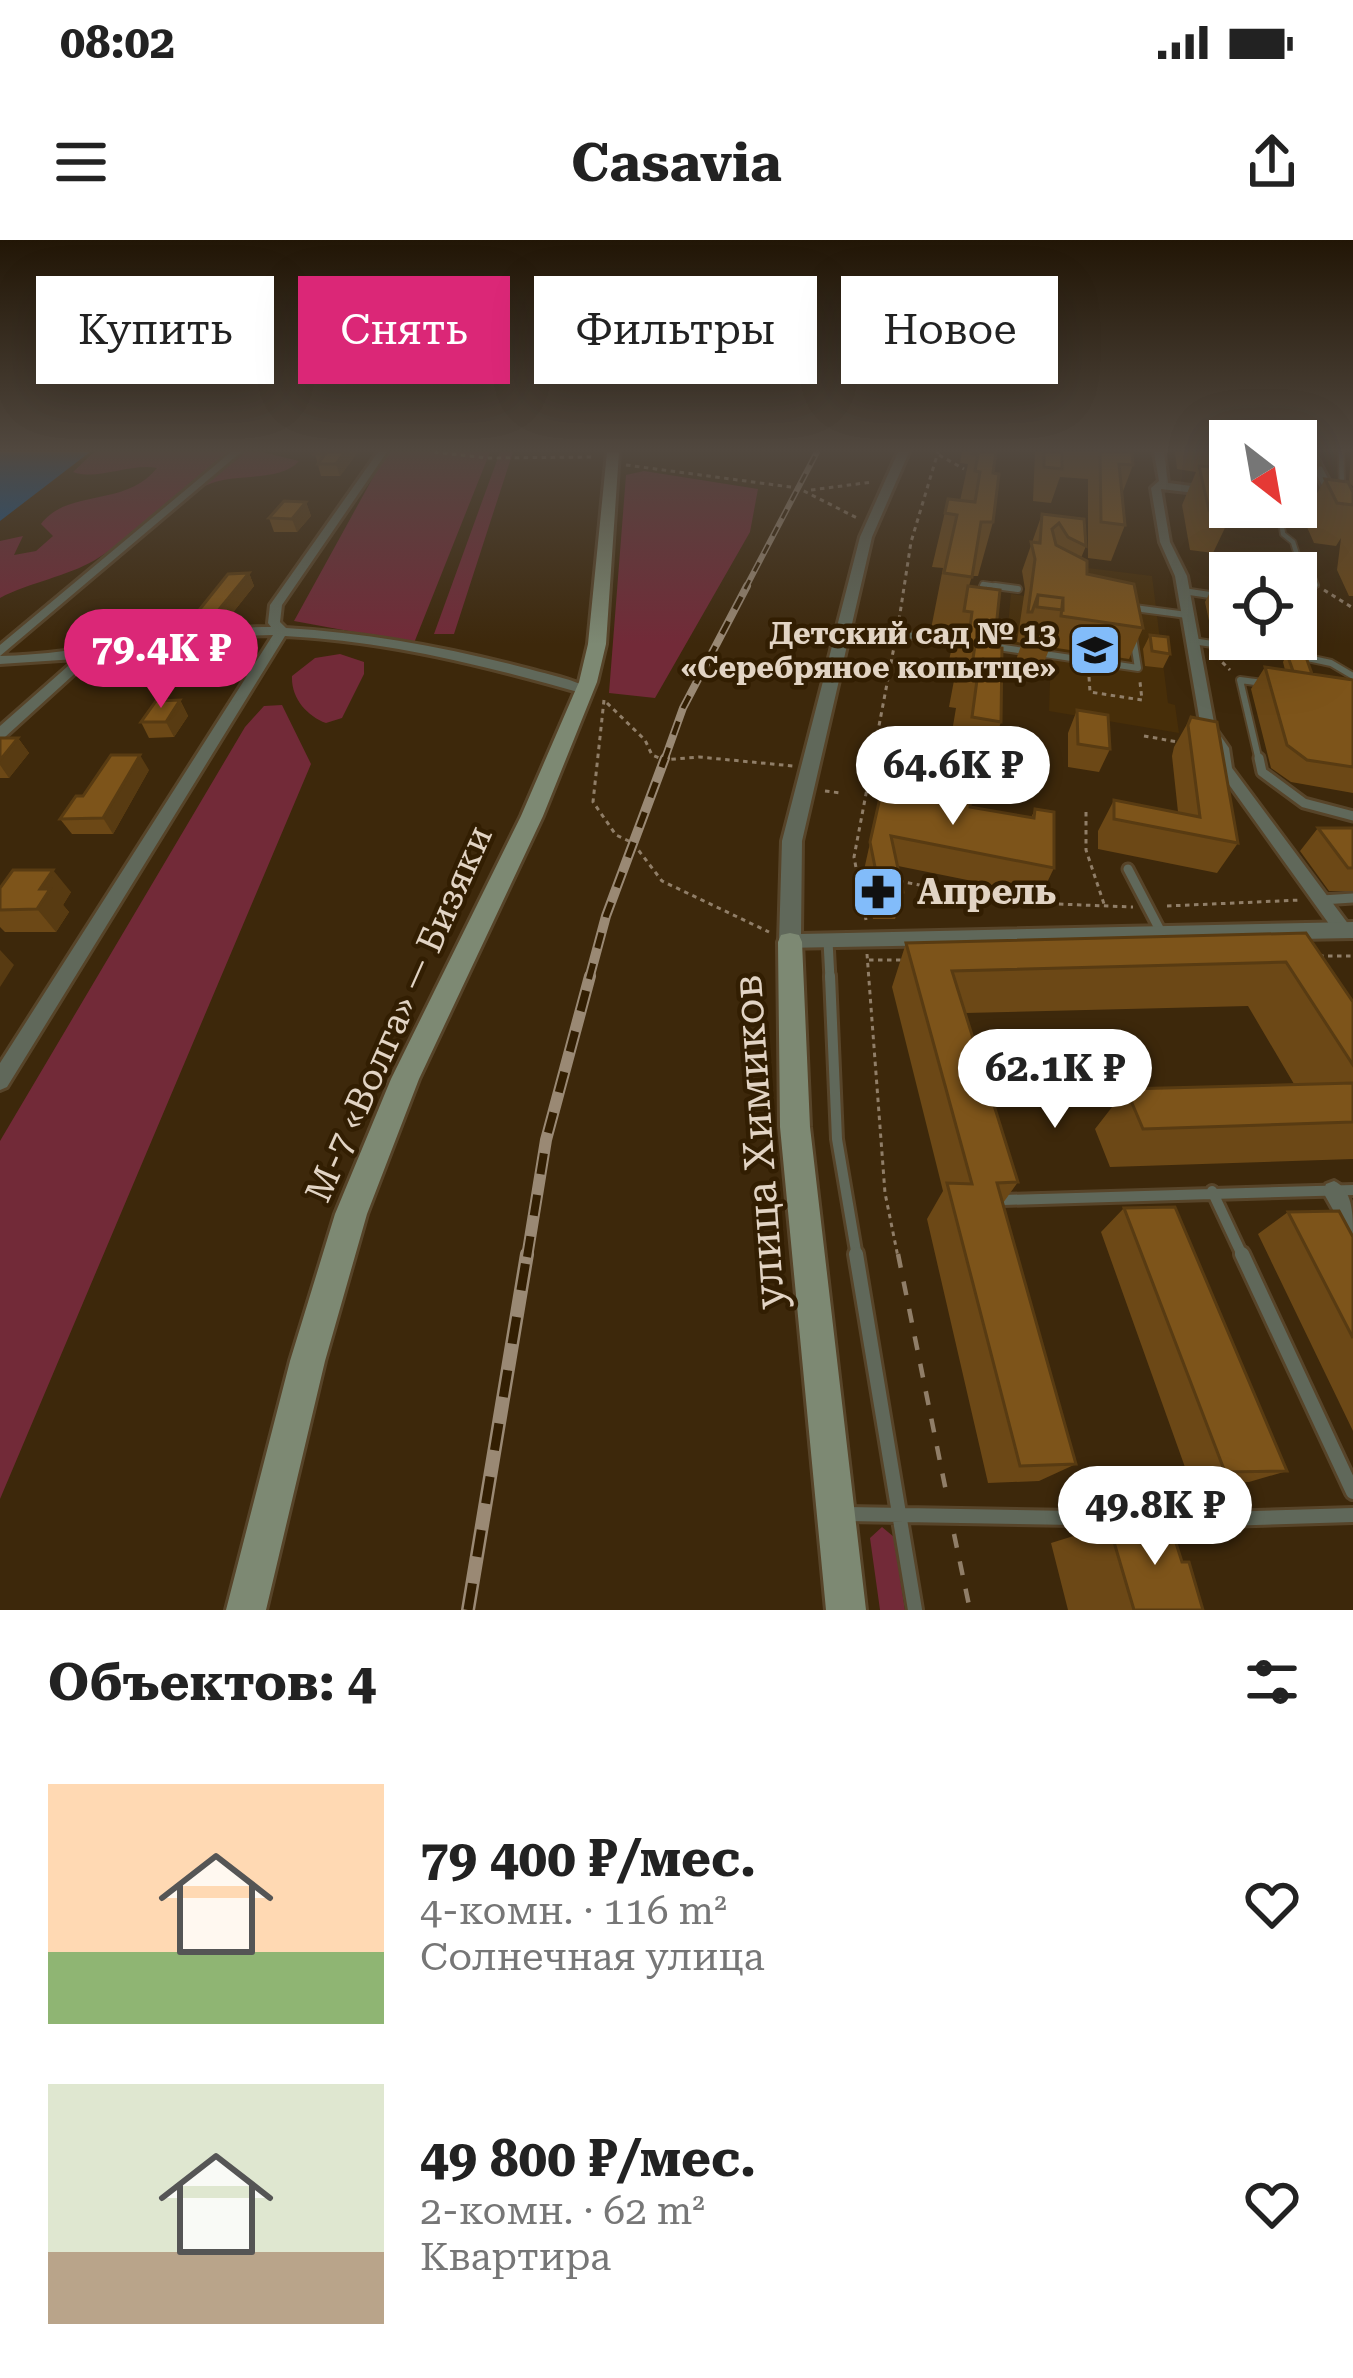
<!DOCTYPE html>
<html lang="ru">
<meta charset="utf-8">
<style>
body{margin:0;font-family:"Roboto Serif",serif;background:#f2f2f2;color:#222;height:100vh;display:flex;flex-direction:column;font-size:45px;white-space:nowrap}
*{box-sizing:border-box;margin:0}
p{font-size:39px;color:#767676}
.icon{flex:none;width:66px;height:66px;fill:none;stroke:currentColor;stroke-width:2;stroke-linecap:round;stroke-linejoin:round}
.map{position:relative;height:1370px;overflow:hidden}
.side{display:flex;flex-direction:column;background:#fff;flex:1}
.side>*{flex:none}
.top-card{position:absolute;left:36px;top:36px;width:1281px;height:108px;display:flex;gap:24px}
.needle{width:78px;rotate:149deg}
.buttons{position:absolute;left:1209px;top:180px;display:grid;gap:24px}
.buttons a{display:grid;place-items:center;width:108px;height:108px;border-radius:0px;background:#fff;box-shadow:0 12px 48px #0002;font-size:60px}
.price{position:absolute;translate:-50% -102px;padding:0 27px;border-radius:42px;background:#fff;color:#222;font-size:39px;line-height:78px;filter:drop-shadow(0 3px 6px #0008)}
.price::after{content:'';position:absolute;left:50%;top:72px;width:36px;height:27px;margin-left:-18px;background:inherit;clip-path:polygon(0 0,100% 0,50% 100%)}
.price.current{background:#db2777;color:#fff}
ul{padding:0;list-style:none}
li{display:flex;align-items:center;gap:36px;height:300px;padding:0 48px}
li span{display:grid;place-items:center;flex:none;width:336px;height:240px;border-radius:0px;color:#555}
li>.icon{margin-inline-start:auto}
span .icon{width:144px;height:144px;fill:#fffc;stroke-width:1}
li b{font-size:51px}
h2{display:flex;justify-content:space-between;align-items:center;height:144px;padding:0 48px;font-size:51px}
.chip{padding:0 42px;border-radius:0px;background:#fff;box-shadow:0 12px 48px #0002;font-size:42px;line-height:108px}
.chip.current{background:#db2777;color:#fff}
.status{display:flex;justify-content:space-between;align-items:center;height:84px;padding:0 60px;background:#fff;direction:ltr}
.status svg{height:33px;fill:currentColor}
header{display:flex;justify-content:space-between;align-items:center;height:156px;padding:0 48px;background:#fff;font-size:54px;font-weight:700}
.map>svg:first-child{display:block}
.built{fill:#472e09}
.green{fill:#722a38}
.water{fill:#115694}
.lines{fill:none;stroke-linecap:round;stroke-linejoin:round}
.service-far4-casing{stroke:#574429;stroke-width:8}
.service-far3-casing{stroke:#574429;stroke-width:10}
.service-far2-casing{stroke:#574429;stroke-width:15}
.service-far1-casing{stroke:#574429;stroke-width:16}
.service-casing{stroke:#574429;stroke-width:20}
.minor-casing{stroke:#574429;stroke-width:6}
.tertiary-casing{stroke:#574429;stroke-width:6}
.secondary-casing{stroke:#574429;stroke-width:6}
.path-far1{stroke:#907e68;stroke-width:3;stroke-dasharray:4.5 4.5;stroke-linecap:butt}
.path{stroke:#907e68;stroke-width:4.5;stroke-dasharray:14 14;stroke-linecap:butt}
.service-far4{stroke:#60685a;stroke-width:4.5}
.service-far3{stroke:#60685a;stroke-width:6}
.service-far2{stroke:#60685a;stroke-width:9}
.service-far1{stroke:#60685a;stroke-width:10}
.service{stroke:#60685a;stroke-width:14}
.minor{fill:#60685a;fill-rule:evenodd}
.tertiary{fill:#60685a;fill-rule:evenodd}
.secondary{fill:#7d8973;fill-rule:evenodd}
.rail-far4-casing{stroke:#9a8974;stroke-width:6}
.rail-far3-casing{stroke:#9a8974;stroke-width:8}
.rail-far2-casing{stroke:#9a8974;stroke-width:10}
.rail-far1-casing{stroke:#9a8974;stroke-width:12}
.rail-casing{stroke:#9a8974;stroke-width:14}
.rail-far4{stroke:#321e02;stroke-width:3;stroke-dasharray:10;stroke-linecap:butt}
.rail-far3{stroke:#321e02;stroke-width:4.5;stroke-dasharray:14;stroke-linecap:butt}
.rail-far2{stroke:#321e02;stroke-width:6;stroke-dasharray:16;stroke-linecap:butt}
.rail-far1{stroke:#321e02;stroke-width:8;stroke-dasharray:21;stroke-linecap:butt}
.rail{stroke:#321e02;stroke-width:9;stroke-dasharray:27;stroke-linecap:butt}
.wall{fill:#6c4816}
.shaded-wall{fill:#583b12}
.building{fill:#7d541a;stroke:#583b12;stroke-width:3}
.labels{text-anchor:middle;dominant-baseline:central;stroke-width:9;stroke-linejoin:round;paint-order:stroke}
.far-poi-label{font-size:30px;font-weight:bold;fill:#e2d4c4;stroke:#321e02;text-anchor:end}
.poi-label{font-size:36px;font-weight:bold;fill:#e2d4c4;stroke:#321e02;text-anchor:start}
.street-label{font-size:36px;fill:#e2d4c4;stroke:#321e02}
.near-street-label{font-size:42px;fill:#e2d4c4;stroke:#321e02}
</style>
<div class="status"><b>08:02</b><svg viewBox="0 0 49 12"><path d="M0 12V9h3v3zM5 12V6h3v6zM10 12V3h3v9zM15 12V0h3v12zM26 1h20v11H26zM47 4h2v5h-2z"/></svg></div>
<header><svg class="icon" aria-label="menu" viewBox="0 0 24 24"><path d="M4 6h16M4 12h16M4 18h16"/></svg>Casavia<svg class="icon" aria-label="share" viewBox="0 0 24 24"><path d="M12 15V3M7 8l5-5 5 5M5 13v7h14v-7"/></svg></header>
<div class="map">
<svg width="1353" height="1370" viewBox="0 0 1353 1370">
<rect width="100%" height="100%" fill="#3d280b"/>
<path class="built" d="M1056,324L1152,336L1168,463L1175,465L1179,493L1049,471L1051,413L1006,406L1011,354L1041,358Z"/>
<path class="green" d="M94,212H262L299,221C281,242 239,233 212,243C165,262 137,295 95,320C66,337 30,342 0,358V301L23,296L14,315L36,311L53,296L41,284C68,248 125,268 157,228C130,223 98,241 73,232Z
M387,212H490L414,403L294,381Z
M500,212H513L454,394H434Z
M644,231L758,249L750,292L655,458L609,453L626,235Z
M340,414L364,422V434L342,478L326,483C307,476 291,458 292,436L315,418Z
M282,465L311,524L0,1259V901L245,487L264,466Z
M882,1287L894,1297L905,1370H880L870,1298Z"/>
<path class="water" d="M0,212H90L0,281Z"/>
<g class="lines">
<g class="service-far4-casing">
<path id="service-far4" d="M1341,212L1342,247L1353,253
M1279,267L1283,294L1293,302L1299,321L1308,326L1316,345L1296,342
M982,349L983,344L1016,349"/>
</g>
<g class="service-far3-casing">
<path id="service-far3" d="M995,346L1018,349
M1183,351L1230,358
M981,357L983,346
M1127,367L1187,375
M845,387L961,402
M1192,401L1303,417L1298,402
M984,405L1138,428L1133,397
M1303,417L1331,423L1353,436
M1259,521L1240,440L1263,443"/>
</g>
<g class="service-far2-casing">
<path id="service-far2" d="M1259,518L1262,532L1304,563L1353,576
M1128,629L1162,694
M1322,660L1353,658
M828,701L830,739"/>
</g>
<g class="service-far1-casing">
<path id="service-far1" d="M830,736L837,899L857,1017
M1212,951L1243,1017
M1003,960L1353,950"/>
</g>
<g class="service-casing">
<path id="service" d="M856,1014L915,1370
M1242,1014L1353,1252
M847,1274L1190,1280L1353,1275"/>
</g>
<g class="minor-casing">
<path id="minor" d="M231,212H241L0,416V405Z
M378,212H387L282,365L280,382L286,388C368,393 450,408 529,429C550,435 574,439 592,450L585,454C486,426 388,401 285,396L7,847L0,850V823L273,395L230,396L93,417L5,497L0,498V486L76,419L0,424V416C91,414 180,387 271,387L268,383L270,365Z
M1154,212H1164L1168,243L1230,251V257L1161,249L1170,302L1187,336L1215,488L1229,508L1232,528L1349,685L1352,690L1349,695H1337L1220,532L1215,508L1201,488L1175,336L1160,302L1151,248L1159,241Z
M1305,212H1314L1343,267L1342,269L1296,266V260L1331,263Z
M1334,941C1353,950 1353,974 1353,995L1345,991L1323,952L1326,944Z"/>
</g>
<g class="tertiary-casing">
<path id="tertiary" d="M898,212H909L872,297L802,601L801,694L1353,682V698L782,708L779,702L782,601L860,297Z"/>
</g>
<g class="secondary-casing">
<path id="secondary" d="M607,212H619L606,404L597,442L543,576L419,839L367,974L325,1121L266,1370H226L290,1121L335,974L391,839L521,576L579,442L588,404Z
M790,693L799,695L802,702L810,887L866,1370H826L780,887L778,702L781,695Z"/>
</g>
<path class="path-far1" d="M434,212L487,218L593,217
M939,215L964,229
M626,225L798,248L859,279
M811,250L872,242
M1324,350L1353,368
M899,380L911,302L938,212
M1216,416L1230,430
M1089,437L1090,452L1142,460L1140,442
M604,460L593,562L616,595L633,603L662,641L769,692
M607,463L645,500L652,515L664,520L699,517L793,526
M1144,496L1178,502
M825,551L841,553
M1086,572V610L1104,664
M899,641L1006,662L1133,667
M1167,666L1301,660
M866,680L854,617L894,407
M867,714L885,953L898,1017
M1319,716H1353
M869,720H901"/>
<path class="path" d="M898,1014L948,1261
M954,1294L970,1370"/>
<use href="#service-far4" class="service-far4"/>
<use href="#service-far3" class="service-far3"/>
<use href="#service-far2" class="service-far2"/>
<use href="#service-far1" class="service-far1"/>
<use href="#service" class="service"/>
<use href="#minor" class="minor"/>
<use href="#tertiary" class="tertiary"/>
<use href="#secondary" class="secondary"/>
<g class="rail-far4-casing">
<path id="rail-far4" d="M745,349L817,212"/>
</g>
<g class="rail-far3-casing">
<path id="rail-far3" d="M664,521L683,468L747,346"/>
</g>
<g class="rail-far2-casing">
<path id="rail-far2" d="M589,739L606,676L665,518"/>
</g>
<g class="rail-far1-casing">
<path id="rail-far1" d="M527,1017L546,900L590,736"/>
</g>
<g class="rail-casing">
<path id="rail" d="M468,1370L527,1014"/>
</g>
<use href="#rail-far4" class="rail-far4"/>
<use href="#rail-far3" class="rail-far3"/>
<use href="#rail-far2" class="rail-far2"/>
<use href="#rail-far1" class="rail-far1"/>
<use href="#rail" class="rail"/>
</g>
<path class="wall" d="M358,212L340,236H321L315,214Z
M962,212H996L993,233V282L978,336H972L969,346L994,407L1001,482L979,547L952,542L957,505L950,504L956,468L949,467L955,435L946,434L955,393L931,389L943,328L932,327L948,259L960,261L968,224L960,223Z
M1035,212H1132L1133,225L1122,254L1125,285L1111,321L1088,318V239L1060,237L1051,263L1033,261Z
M1175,212H1230V267H1264L1260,274L1233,271L1213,313L1190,310L1182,265L1196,232L1177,229Z
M1296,212L1320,225L1310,244H1296Z
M1351,212H1353V246L1349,243Z
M1325,239L1353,252V356H1349L1337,330L1341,298L1336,306L1314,303L1303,278Z
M306,262L311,276L297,292H274L269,278Z
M1042,274L1084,279L1086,306L1081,318L1087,334L1143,388L1129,419L1050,407L1040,433L1016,430L1017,417L1022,403L1017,402L1025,349L1022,331Z
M1221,315L1230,333V398L1212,395L1205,362L1212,348L1209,347L1214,329Z
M249,333L254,346L223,385L202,387L196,374Z
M1296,377L1301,393L1292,408L1237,399H1296Z
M1150,395L1170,414L1163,428L1145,426L1143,409Z
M1287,414L1312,434L1353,440V553L1291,542L1271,528L1251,449L1265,427L1285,430L1283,422Z
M180,460L188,476L174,497L149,498L141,482Z
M1077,470L1110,509L1099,532L1068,527V493Z
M1191,477L1238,603L1217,633L1098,609V591L1114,560L1178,572L1172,516L1174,507Z
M0,498H18L29,513L9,538H0Z
M149,530L113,594H72L60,579Z
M886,531L905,544L970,567L1031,578L1035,569L1054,628L1041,655L898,626L903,652L895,679H873L864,630Z
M1318,588H1353V651H1329L1300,611Z
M0,648L71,652L63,665L69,672L56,692H5L0,687Z
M1306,693L1353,762V919L1110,927L1095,889L1126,849L1294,844L1248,766L965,773L1018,942L1003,963L1076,1224L1039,1241L988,1243L927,979L943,951L892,747L906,703Z
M1124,968L1287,1231L1249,1242L1191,1244L1101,992Z
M1288,972L1353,997V1191L1258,994Z
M1109,1285L1182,1322L1203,1370H1068L1051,1303Z"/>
<path class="shaded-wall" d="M345,212H358L340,236L336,224Z
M306,262L311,276L297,292L292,279Z
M249,333L254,346L223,385L217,372Z
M180,460L188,476L174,497L166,482Z
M18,498L29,513L9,538L0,525V520Z
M140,515L149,530L113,594L103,578Z
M53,630L71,652L63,665L69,672L56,692L37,669L40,649Z
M0,710L14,725L0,747Z"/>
<path class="building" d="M317,212H345L336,224H318L325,214H315Z
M972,212H996L993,233L999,234L993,282H981L972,337L944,333L957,275L945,273L948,259L975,262L980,232L975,231L978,215L972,214Z
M1044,212H1062V229L1044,227Z
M1100,212H1132L1133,225L1119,224L1125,285L1101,282Z
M1296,212H1314L1320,225H1299Z
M1219,220L1230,221V229L1221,228Z
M1199,226L1221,228L1230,267L1233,272L1209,270Z
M1325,239L1348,242L1353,252V265L1337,263Z
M284,261L306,262L292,279L269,278Z
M1042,274L1084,279L1086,306L1068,297L1059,283L1052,289L1056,305L1087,321V334L1134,344L1143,388L1061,376L1063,358L1038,355L1032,372H1028L1035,319L1031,302L1040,303Z
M1221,315L1257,320L1260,333H1230V335L1216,333Z
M249,333L217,372L196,374L228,334Z
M968,346L1000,350L994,407L1002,408L1001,482L972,477L977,440L970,439L975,405L968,404L972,372L964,371Z
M1212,348L1230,350V382L1220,380Z
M1038,355L1063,358V370L1037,367Z
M1150,395L1168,397L1170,414L1152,411Z
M1287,414L1306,417L1312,434L1293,431Z
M1265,427L1353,440V527L1307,520L1287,505Z
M180,460L166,482H141L156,461Z
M1077,470L1108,475L1110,509L1078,504Z
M1191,477L1217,482L1238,603L1114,579V560L1200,577L1188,485Z
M0,498H18L0,520Z
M111,515H140L103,578L60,579L76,556H83Z
M886,531L907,535L905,544L971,556L970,567L1034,578L1035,569L1054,572V628L891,596L903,652H880L870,602Z
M1318,588H1353V628H1348Z
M13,630H53L40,649H50L37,669L0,670V648Z
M1306,693L1353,762V825L1286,722L952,731L1018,942L997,943L1076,1224L1020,1226L947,943L972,944L906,703Z
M1353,843V882L1143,889L1126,849Z
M1175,967L1287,1231L1225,1232L1124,968Z
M1339,971L1353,997V1098L1288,972Z
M1170,1284L1182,1322H1189L1203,1370H1134L1109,1285Z"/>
<linearGradient id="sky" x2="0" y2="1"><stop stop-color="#221606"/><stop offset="0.52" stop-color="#51483f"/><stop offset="1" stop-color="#51483f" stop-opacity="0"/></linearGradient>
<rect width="1353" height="404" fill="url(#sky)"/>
<defs>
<g id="school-square" transform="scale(2.7)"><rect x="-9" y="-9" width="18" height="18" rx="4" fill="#82bcfa" stroke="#321e02"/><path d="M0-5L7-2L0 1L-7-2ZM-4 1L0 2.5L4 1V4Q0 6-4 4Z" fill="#111"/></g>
<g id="pharmacy-square" transform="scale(2.7)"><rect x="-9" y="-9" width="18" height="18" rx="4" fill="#82bcfa" stroke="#321e02"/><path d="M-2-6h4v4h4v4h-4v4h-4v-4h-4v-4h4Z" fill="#111"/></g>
</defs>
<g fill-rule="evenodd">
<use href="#school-square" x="1095" y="410"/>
<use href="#pharmacy-square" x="878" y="652"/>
</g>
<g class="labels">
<g class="far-poi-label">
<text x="1056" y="393">Детский сад № 13<tspan x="1056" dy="34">«Серебряное копытце»</tspan></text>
</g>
<g class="poi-label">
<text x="917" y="652">Апрель</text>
</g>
<g class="street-label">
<text transform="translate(399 774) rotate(-66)">М-7 «Волга» — Бизяки</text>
</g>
<g class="near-street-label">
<text transform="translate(758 902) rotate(-94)">улица Химиков</text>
</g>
</g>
</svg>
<div class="buttons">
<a><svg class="needle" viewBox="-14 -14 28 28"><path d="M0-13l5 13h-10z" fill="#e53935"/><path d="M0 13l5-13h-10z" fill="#767676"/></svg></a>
<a><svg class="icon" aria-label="locate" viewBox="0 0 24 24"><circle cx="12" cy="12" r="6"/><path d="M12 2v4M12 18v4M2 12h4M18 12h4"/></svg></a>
</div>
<b class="price current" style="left:161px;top:471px">79.4K ₽</b>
<b class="price" style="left:953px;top:588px">64.6K ₽</b>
<b class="price" style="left:1055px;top:891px">62.1K ₽</b>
<b class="price" style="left:1155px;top:1328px">49.8K ₽</b>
<div class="top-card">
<a class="chip">Купить</a>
<a class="chip current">Снять</a>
<a class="chip">Фильтры</a>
<a class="chip">Новое</a>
</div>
</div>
<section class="side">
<h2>Объектов: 4<svg class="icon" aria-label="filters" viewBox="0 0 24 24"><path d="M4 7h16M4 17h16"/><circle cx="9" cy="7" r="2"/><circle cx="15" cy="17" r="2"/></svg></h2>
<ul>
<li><span style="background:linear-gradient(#ffd9b3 70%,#8fb573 0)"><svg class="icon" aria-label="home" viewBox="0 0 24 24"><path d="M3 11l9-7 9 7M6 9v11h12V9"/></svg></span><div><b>79 400 ₽/мес.</b><p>4-комн. · 116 m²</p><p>Солнечная улица</p></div><svg class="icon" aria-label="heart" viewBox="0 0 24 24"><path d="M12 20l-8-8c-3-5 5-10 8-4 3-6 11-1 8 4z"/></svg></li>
<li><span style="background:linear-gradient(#dfe7d0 70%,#b9a48a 0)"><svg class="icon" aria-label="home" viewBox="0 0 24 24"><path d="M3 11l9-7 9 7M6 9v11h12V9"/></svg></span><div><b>49 800 ₽/мес.</b><p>2-комн. · 62 m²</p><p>Квартира</p></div><svg class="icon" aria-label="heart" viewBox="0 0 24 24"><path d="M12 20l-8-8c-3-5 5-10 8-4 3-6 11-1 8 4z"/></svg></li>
</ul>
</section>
